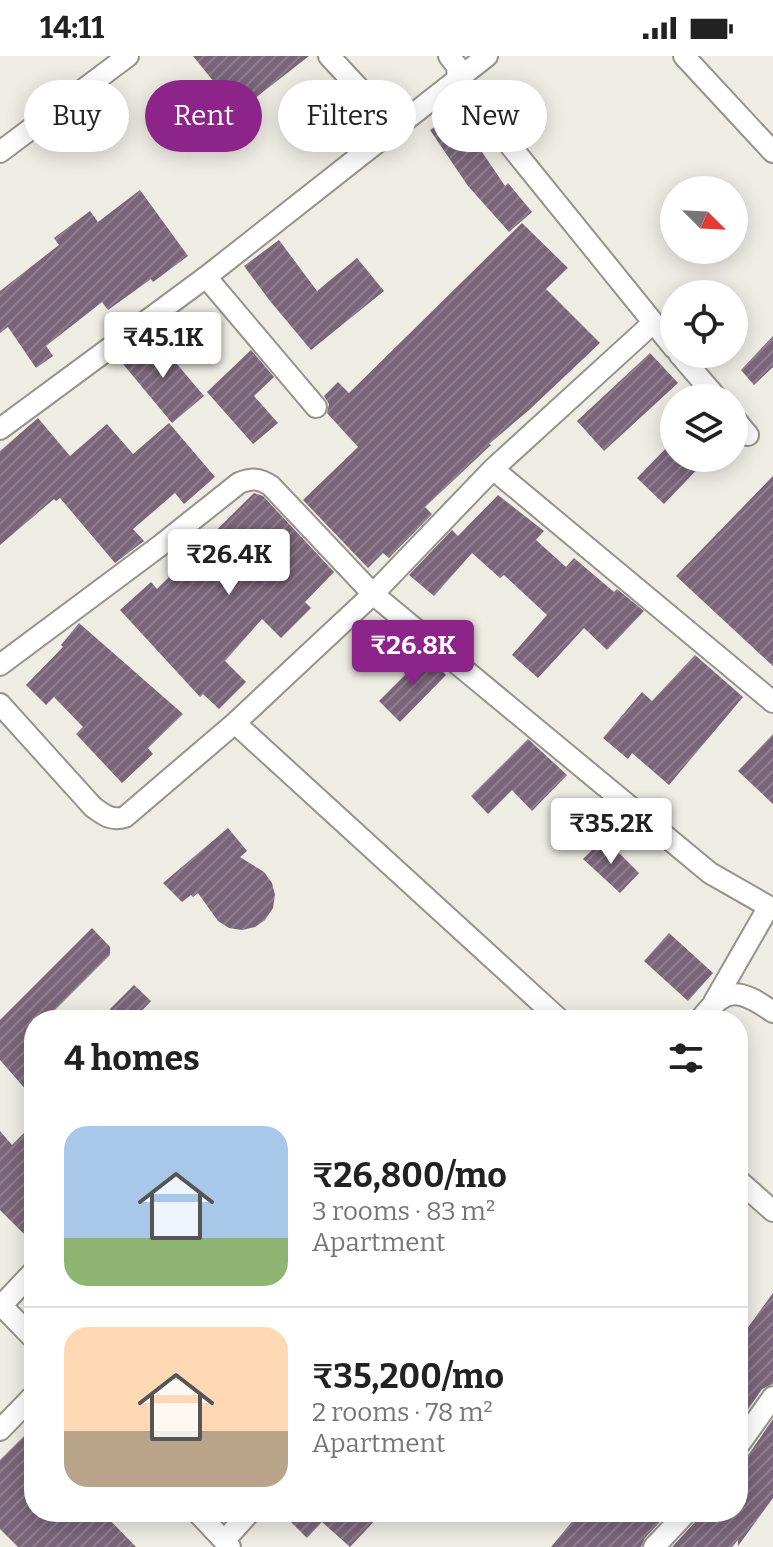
<!DOCTYPE html>
<meta charset="utf-8">
<style>
body{margin:0;font-family:Bitter,serif;background:#f6f6f6;color:#222;height:100vh;display:flex;flex-direction:column;font-size:30px;white-space:nowrap}
*{box-sizing:border-box;margin:0}
p{font-size:26px;color:#767676}
.icon{flex:none;width:44px;height:44px;fill:none;stroke:currentColor;stroke-width:2;stroke-linecap:round;stroke-linejoin:round}
.map{position:relative;flex:1;overflow:hidden}
.drawer{position:absolute;left:24px;top:954px;width:724px;height:512px;display:flex;flex-direction:column;background:#fff;border-radius:32px;box-shadow:0 4px 20px #0003}
.drawer>*{flex:none}
.banner{position:absolute;left:24px;top:24px;width:726px;height:72px;display:flex;gap:16px}
.needle{width:52px;rotate:114deg}
.buttons{position:absolute;left:660px;top:120px;display:grid;gap:16px}
.buttons a{display:grid;place-items:center;width:88px;height:88px;border-radius:50%;background:#fff;box-shadow:0 4px 20px #0003;font-size:40px}
.price{position:absolute;translate:-50% -68px;padding:0 18px;border-radius:8px;background:#fff;color:#222;font-size:26px;line-height:52px;filter:drop-shadow(0 2px 4px #0008)}
.price::after{content:'';position:absolute;left:50%;top:48px;width:24px;height:18px;margin-left:-12px;background:inherit;clip-path:polygon(0 0,100% 0,50% 100%)}
.price.on{background:#8d2489;color:#fff}
ul{padding:0;list-style:none}
li{display:flex;align-items:center;gap:24px;height:200px;padding:0 40px}
li+li{border-top:2px solid #e0e0e0}
li span{display:grid;place-items:center;flex:none;width:224px;height:160px;border-radius:24px;color:#555}
li>.icon{margin-inline-start:auto}
span .icon{width:96px;height:96px;fill:#fffc;stroke-width:1}
li b{font-size:34px}
h2{display:flex;justify-content:space-between;align-items:center;height:96px;padding:0 40px;font-size:34px}
.tag{padding:0 28px;border-radius:36px;background:#fff;box-shadow:0 4px 20px #0003;font-size:28px;line-height:72px}
.tag.on{background:#8d2489;color:#fff}
.status{display:flex;justify-content:space-between;align-items:center;height:56px;padding:0 40px;background:#fff;direction:ltr}
.status svg{height:22px;fill:currentColor}
.map>svg:first-child{display:block}
.building{fill:url(#building-hatch)}
.lines{fill:none;stroke-linecap:round;stroke-linejoin:round}
.minor-casing{stroke:#95938b;stroke-width:24}
.minor{stroke:#fff;stroke-width:20}
</style>
<div class="status"><b>14:11</b><svg viewBox="0 0 49 12"><path d="M0 12V9h3v3zM5 12V6h3v6zM10 12V3h3v9zM15 12V0h3v12zM26 1h20v11H26zM47 4h2v5h-2z"/></svg></div>
<div class="map">
<svg width="773" height="1491" viewBox="0 0 773 1491">
<defs>
<pattern id="building-hatch" width="6" height="6" patternUnits="userSpaceOnUse" patternTransform="scale(2)"><rect width="6" height="6" fill="#7a6479"/><path d="M-1 1l2-2M0 6l6-6M5 7l2-2" fill="none" stroke="#8e7f8d"/></pattern>
</defs>
<rect width="100%" height="100%" fill="#eeece3"/>
<path class="building" d="M193,0H309L236,57L211,28L214,26Z
M455,56L505,130L508,127L532,156L509,176L468,130L430,74Z
M140,134L188,200L153,226L151,223L108,254L102,246L46,290L53,300L36,312L8,271L0,277V235L59,189L54,182L90,155L98,166Z
M522,167L568,212L546,233L600,287L529,354L489,388L491,389L425,451L432,458L389,502L383,497L368,512L303,444L358,391L327,357L329,348L324,340L338,326L349,337Z
M279,184L317,235L357,202L384,235L311,294L270,245L244,210Z
M773,280V311L754,329L741,314Z
M154,281L204,340L172,367L123,308Z
M251,294L274,321L254,340L278,367L253,388L207,336Z
M650,297L678,327L604,395L577,365Z
M38,362L70,400L107,368L133,398L169,367L215,421L184,448L175,437L133,473L144,485L115,507L60,442L56,445L54,443L0,489V395Z
M674,384V402H708L664,448L637,422Z
M773,420V610L676,520Z
M254,437L263,440L334,516L305,546L311,552L281,582L262,563L225,605L246,626L219,653L203,638L200,641L120,554L151,526L157,533Z
M498,439L544,475L536,484L566,511L574,502L614,536L617,533L644,555L607,594L584,572L538,622L512,599L547,559L504,519L500,522L472,497L434,540L409,519L452,474L458,480Z
M79,567L183,658L148,692L153,698L122,727L76,678L83,671L54,641L46,649L26,629L63,591L61,589Z
M426,598L446,619L400,666L379,645Z
M695,599L743,641L669,729L632,697L628,703L603,682L642,636L652,645Z
M773,678V748L738,715Z
M528,683L567,719L532,755L512,734L488,758L471,740Z
M228,772L247,795L240,801L264,816L272,827L275,839L273,852L265,864L255,871L242,874L229,872L218,865L198,837L193,841L191,839L182,846L163,827Z
M604,782L639,817L620,837L583,803Z
M92,872L110,891V899L45,964H34V1043L0,1004V964Z
M669,877L713,917L688,945L644,905Z
M134,929L151,945L133,964H121L110,953Z
M34,1067V1188L0,1154V1075L12,1089Z
M773,1237V1328L762,1333L738,1368V1285Z
M773,1363V1442L738,1490V1484L732,1491H672L696,1465L700,1456H738V1403L749,1398Z
M34,1370V1456H102L136,1491H18L0,1473V1404Z
M301,1456H383L350,1491L322,1466L307,1482L291,1466Z
M580,1456H669L645,1482L641,1491H551Z"/>
<g class="lines">
<g class="minor-casing">
<path id="minor" d="M329,0L396,72
M449,0L457,10L458,25L674,292
M684,0L773,96
M0,96L128,0
M206,221L316,351
M679,298L717,342
M734,362L748,379
M0,373L206,221L487,0
M493,413L773,646
M0,609L161,489L239,427C252,422 259,422 271,430L373,538L710,817L773,853
M0,648L93,751C104,759 111,765 125,761L235,667L373,538L493,413L653,267
M235,667L560,964
M714,946L768,852
M700,964C726,929 740,933 773,956
M738,1124L773,1155
M0,1248L34,1283
M1,1250L34,1215
M0,1374L34,1339
M738,1390L773,1341
M197,1456L230,1491
M224,1485L250,1456
M654,1491L687,1456"/>
</g>
<use href="#minor" class="minor"/>
</g>
</svg>
<div class="buttons">
<a><svg class="needle" viewBox="-14 -14 28 28"><path d="M0-13l5 13h-10z" fill="#e53935"/><path d="M0 13l5-13h-10z" fill="#767676"/></svg></a>
<a><svg class="icon" aria-label="locate" viewBox="0 0 24 24"><circle cx="12" cy="12" r="6"/><path d="M12 2v4M12 18v4M2 12h4M18 12h4"/></svg></a>
<a><svg class="icon" aria-label="layers" viewBox="0 0 24 24"><path d="M12 4l9 5-9 5-9-5zM3 14l9 5 9-5"/></svg></a>
</div>
<b class="price" style="left:163px;top:324px">₹45.1K</b>
<b class="price" style="left:229px;top:541px">₹26.4K</b>
<b class="price on" style="left:413px;top:632px">₹26.8K</b>
<b class="price" style="left:611px;top:810px">₹35.2K</b>
<div class="banner">
<a class="tag">Buy</a>
<a class="tag on">Rent</a>
<a class="tag">Filters</a>
<a class="tag">New</a>
</div>
<section class="drawer">
<h2>4 homes<svg class="icon" aria-label="filters" viewBox="0 0 24 24"><path d="M4 7h16M4 17h16"/><circle cx="9" cy="7" r="2"/><circle cx="15" cy="17" r="2"/></svg></h2>
<ul>
<li><span style="background:linear-gradient(#a9c7e8 70%,#8fb573 0)"><svg class="icon" aria-label="home" viewBox="0 0 24 24"><path d="M3 11l9-7 9 7M6 9v11h12V9"/></svg></span><div><b>₹26,800/mo</b><p>3 rooms · 83 m²</p><p>Apartment</p></div></li>
<li><span style="background:linear-gradient(#ffd9b3 65%,#b9a48a 0)"><svg class="icon" aria-label="home" viewBox="0 0 24 24"><path d="M3 11l9-7 9 7M6 9v11h12V9"/></svg></span><div><b>₹35,200/mo</b><p>2 rooms · 78 m²</p><p>Apartment</p></div></li>
</ul>
</section>
</div>
